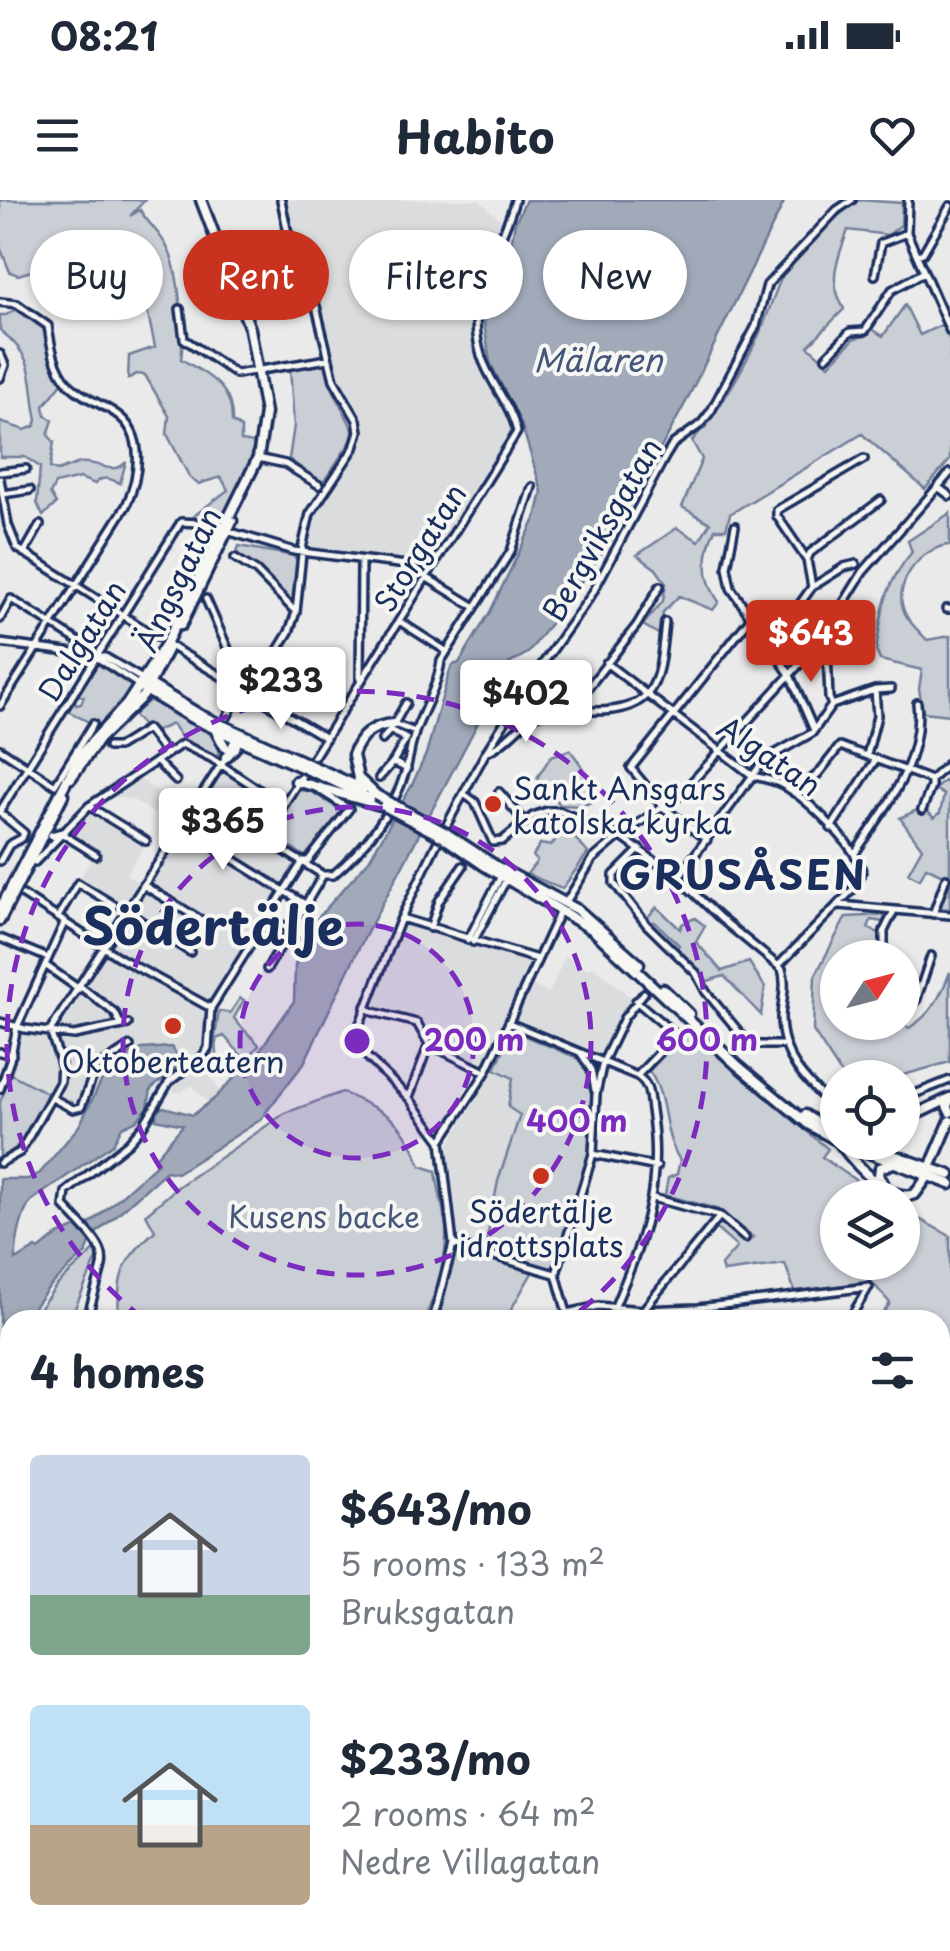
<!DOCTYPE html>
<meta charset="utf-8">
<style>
body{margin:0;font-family:"Playpen Sans",sans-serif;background:#f2f2f3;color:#1f2937;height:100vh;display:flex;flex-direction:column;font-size:38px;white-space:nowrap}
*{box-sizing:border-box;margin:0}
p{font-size:32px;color:#747a83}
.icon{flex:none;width:55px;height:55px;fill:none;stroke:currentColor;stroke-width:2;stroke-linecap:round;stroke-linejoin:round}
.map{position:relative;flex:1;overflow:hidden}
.side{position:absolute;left:0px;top:1110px;width:950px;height:642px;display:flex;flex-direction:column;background:#fff;border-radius:30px 30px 0 0;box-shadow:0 2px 8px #0004}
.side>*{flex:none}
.top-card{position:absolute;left:30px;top:30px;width:890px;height:90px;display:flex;gap:20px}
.needle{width:65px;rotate:54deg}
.controls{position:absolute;left:820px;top:740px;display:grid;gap:20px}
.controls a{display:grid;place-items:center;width:100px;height:100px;border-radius:50%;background:#fff;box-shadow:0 2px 8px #0004;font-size:50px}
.price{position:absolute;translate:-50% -85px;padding:0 22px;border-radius:10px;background:#fff;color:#222;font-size:32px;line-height:65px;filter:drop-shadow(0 2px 5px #0008)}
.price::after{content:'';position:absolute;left:50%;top:60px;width:30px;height:22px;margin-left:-15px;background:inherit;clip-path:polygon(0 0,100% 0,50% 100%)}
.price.current{background:#c8321e;color:#fff}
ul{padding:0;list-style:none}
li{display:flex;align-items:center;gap:30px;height:250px;padding:0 30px}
li span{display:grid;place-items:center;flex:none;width:280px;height:200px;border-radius:10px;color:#555}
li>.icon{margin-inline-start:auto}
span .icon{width:120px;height:120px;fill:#fffc;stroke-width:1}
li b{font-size:42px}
h2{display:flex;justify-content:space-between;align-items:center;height:120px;padding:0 30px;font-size:42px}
.chip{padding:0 35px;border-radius:45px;background:#fff;box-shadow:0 2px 8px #0004;font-size:35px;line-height:90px}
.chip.current{background:#c8321e;color:#fff}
.status{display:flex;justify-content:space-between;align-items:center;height:70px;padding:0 50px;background:#fff;direction:ltr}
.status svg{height:28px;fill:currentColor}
header{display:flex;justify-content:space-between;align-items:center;height:130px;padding:0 30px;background:#fff;font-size:45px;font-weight:700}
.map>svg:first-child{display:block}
.built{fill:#dadcde}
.green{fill:#caced5;stroke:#727e9a;stroke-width:2.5}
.water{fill:#a2aaba;stroke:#6c7995;stroke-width:2.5}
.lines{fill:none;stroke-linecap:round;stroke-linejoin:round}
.minor-casing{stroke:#1b2f5e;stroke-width:12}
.major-casing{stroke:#1b2f5e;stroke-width:15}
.highway-casing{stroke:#1b2f5e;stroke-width:18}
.minor{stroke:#f6f6f2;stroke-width:5}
.major{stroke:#f6f6f2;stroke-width:8}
.highway{stroke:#f6f6f2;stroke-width:10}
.rail{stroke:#1b2f5e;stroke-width:2.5}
.major-bridge-casing{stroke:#1b2f5e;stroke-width:15;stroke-linecap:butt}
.major-bridge{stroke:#f6f6f2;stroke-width:8}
.ring{fill:none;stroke:#7b2cbf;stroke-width:5;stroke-dasharray:18 12}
.poi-dot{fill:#c8321e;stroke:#f6f6f2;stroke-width:4}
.labels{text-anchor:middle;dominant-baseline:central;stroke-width:8;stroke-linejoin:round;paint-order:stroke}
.street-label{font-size:30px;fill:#1b2f5e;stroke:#f6f6f2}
.poi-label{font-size:30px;fill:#1b2f5e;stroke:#f6f6f2}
.park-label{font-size:30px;fill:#47577c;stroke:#f6f6f2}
.water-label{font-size:32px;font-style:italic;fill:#44547a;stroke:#f6f6f2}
.district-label{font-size:40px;font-weight:bold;letter-spacing:2.5px;fill:#1b2f5e;stroke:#f6f6f2}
.town-label{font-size:50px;font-weight:bold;fill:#1b2f5e;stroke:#f6f6f2}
.centre{fill:#7b2cbf;stroke:#f6f6f2;stroke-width:5}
.ring-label{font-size:30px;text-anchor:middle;font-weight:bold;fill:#7b2cbf;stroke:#f6f6f2;stroke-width:8;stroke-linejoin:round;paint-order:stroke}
</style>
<div class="status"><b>08:21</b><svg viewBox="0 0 49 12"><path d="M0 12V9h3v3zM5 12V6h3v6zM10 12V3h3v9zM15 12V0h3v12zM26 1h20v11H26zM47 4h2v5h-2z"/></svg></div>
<header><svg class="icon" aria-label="menu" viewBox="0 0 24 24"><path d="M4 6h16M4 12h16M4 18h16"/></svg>Habito<svg class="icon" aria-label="heart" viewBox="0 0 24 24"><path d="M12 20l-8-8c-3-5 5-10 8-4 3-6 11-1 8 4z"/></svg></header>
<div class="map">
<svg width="950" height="1751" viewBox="0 0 950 1751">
<rect width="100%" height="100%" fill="#e9eae9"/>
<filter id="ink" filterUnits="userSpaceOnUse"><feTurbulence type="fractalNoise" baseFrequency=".01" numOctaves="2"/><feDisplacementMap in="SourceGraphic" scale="20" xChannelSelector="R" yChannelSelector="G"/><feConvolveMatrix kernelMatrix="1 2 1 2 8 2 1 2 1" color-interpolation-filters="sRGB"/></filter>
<g filter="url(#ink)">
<path class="built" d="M283,0H479L503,22L479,78L473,109L474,139L482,168L510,220L514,233L425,374L406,362L391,357L309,352L307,348L320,302L361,244L363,226L338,179L317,94L298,67Z
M220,568L283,606L264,639L298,661L206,811L207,845L198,859L221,892L208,903L192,885L182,892H175L171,887L189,871L170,847L142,849L109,866L101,877L89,909L65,904L11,874L20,833L47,835L54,828Z
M137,577L168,599L167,603L173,607L167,622L133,600L116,597L113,593Z
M86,607L145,646L126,674L139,683L123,708L79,679L95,655L66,636Z
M403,723L530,763L484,868L440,846L444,830L370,808Z
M565,756L588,769L593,766L634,800L616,825L603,857L516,820L533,786L549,793Z
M495,869L513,878L520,915L498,981L484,1050L458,1041L448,958L450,942Z"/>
<path class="green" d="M0,0H145L130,16L140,10C149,25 161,33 168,49C179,70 185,134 181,159C209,176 233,186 232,222L241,228V241L254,243L251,261L221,321H187L228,290L221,277L198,284L190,278L167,234L169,216L145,175L136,174L128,179L129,156L155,147L144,95L130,97L91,52L77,47L66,56L65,61L18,75L10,72L0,47Z
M859,0L902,3L901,25L888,35L848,30C837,62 827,78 844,109L808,146L829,165L855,138L865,136L872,129L883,136L905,105L920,135L941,125L950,140V260L925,289L862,234L730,314L726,329H715C703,354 703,379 719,402L713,410L679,396L663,412L660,435L643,425L663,401L666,383L656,369L637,355L677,328L699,341L710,323L682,307L702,259L692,241C721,209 744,168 762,128C769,112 774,93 782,77C793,55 838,14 859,0Z
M18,108C24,112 33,116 39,121C47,129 55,169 62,183L44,206L46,216L53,220L48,235L54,242L50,268L57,271C64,269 73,265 80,263C98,260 112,277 126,262L120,283C110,279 103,275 95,284L80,278L55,284L50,294L56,304L43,316L37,303L40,267L25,257H0V222L25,230L35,226L37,220C28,179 39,161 0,130V115H6Z
M322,163L326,165L331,185L353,230V238L322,284L289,259L294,226L290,168Z
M950,313V345C923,346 894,381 903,408C906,420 919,431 927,440L950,436V515L923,512L919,489L922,470L880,460L876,451C882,410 884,385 912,352L908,341Z
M239,346L294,356L297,360L294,401L289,404C274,388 248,367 237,352Z
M98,460L137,487L100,528L68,511L75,501L76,505L81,504L84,496L78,495Z
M150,500H156L218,537L222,546L216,557L183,540L172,524L154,532L150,527L142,525L133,515Z
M570,550C583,567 594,580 592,602L581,606L560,605L537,578L551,556Z
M944,581L950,585V709L939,708L949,678L926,667L920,679L908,673L922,648L900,618L923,607L934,618L940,613L944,595L935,589Z
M295,590L310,591L344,612L306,657L269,634Z
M560,634L576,639L588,653L562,689L527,674L537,661L533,656L540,644L551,646Z
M657,707L680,729L682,724L695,718L705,726L696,742L722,771L749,762L765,787L761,815L724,776L708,781L677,748L679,745L655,722H651L647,718Z
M886,715L883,722L871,720L868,728L881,734V757L838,758V822L901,823L909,828C932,814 941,796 950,772V862L896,877H843L813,831L815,776L846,717Z
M240,798L244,800L234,818C242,830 251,835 259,845L244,864L239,860L242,856L224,836L216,839L217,855L203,869L213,850L219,811L230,813Z
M518,833L580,859C617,900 569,1019 554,1066L548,1069L536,1066L505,1120H437L459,1043L485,1049L498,981L520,915L508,907L513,878L495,869L510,836Z
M686,833L695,837L828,949L822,957L880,997L838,998V1062H902L903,1010L950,1036V1363L946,1362C937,1344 937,1324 949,1307L940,1286V1120H879L890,1103L871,1081L795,1092L785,1064L723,1072L721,1065L737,1047L714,1027L720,1019L748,1042L753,1037L717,1009L665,995L668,978L677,974L680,960C661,933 669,898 649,871Z
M11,874L47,893C39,917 24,948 0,958V902Z
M342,892C387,914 402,916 421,966L436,971C438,990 444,1009 446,1027C448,1056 436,1094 424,1120H119C116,1076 122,1060 155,1031L146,1014L179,986L285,913Z
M98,1047L100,1052L75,1108L66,1118L52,1113L63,1120H31L56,1086Z
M10,1620V1742L32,1743L30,1751H0V1622Z
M940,1622L950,1623V1751H937L935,1743L940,1742Z
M510,1743V1742L738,1743L720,1751H496Z"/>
<path class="water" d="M526,0H785L687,200L608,345L529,452L509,464L359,748L304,863L260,920L177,973L166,971L93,1036L86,1053L49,1087L24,1120H10V1144L0,1164V979H28L40,973L79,926L109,866L142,849L171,847L183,862L151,889L148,907L137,920L122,927L113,944L31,1001C21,1015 15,1044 16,1060L36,1048L39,1050L56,1036L79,1026L83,1030L158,963L155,958L183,925L156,919L157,910L164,907L193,915L215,898L258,853L294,801L295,765L317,719L369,660L412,585L426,554L450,470L453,465L459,463L490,412L536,317L542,292L522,226L490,162L484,123L489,81L509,55L515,23Z"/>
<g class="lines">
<g class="minor-casing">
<path id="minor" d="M908,0L907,33L950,131
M917,55L923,53L950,6
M875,75L881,43L907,33
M0,102L17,104L48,126C51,146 54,167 69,184C81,197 100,203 115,213C147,234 139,277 126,306L0,506
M180,109L184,139L236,174L328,159
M0,154L5,165L0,178
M826,157L850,132L865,131L892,90L924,72
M258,258L285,264L319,285
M0,272L26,269
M0,279L8,325L17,348L157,437
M938,287L950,296
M3,294L30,290
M735,326L727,367L731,388L789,473L813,528
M224,330L294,351L406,365L475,407
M24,353L40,325
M235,358L256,371L295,411
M807,360L810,353L881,300
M812,387L844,367L856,364
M206,399L238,472L234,486
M946,409H950
M0,419L11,399L86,446
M399,421L446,451
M0,443L105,457L144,480
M819,443L827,451L829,498L832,505
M170,446L326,538
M770,446L812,387L807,360L777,316V310L864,259
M99,459L140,486
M606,463L753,576C763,578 774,580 783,585C807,599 856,645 862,671L855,687L779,765
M360,480L361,361
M250,496L289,432L296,412L303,344L310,314L354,248L359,231L357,220L334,180L313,94L295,67L281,0
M406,503L394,524L415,532
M570,511L637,425L660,386
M227,517L241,490
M382,540L390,530L406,539L393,562
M108,547H118L147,529L166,554
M0,549L55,585L93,524
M489,551C510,542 523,516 547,511C561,508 579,511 594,511C660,511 659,477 665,422
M867,555L877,516L875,490L891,489
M156,561L176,581
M379,578L393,562L407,569
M499,592L525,622
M794,593L818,574L840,546L931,580L950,562
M464,594L475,602L493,642L502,641L533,616L547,611H559L620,636L677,677L720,718L782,769C787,784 782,801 781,817C781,860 809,884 838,912
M199,598L323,675
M89,606L146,641
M922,610L931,587V580
M0,611L181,322L215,324
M0,613L24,633L22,638L9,645L0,661
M181,627L305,704
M831,628L876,559
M61,633L96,655
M56,638L51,635L62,632
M263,638L517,232C511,204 489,182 481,155C463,96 500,53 515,0
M707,640L664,608L631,568L750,419
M640,649L614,675V683L647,725L696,773L706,792L750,845H784
M855,653C886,607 924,561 917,503
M35,662L89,606L182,544L211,558L282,605
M678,678L764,560L812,533L832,505L875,490
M143,685L201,720
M23,695L120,758L211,808
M566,702L593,659L620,636L679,596L819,443L863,372L950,273
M840,705L950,715
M127,712L190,752
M933,714L946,678
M267,716L290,730
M58,717L78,683L114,705
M401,718L537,759
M430,728L439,701L463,666
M0,738L48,758
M468,740L501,676
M473,742L506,680
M884,758V731L893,713
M45,765L79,789
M267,769L323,675H333C364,649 393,612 405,573C410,558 411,541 417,527C426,505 438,484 441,461L511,351L532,287
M81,787L115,813L121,825
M902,797L911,803L916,801L931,756
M636,801L676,835L637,876
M365,807L373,812L417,823L429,844L485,872
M0,822L25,829L74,835L128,824
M509,823L637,876C650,884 649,896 651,910C664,992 641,1045 609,1120
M50,831L226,557L235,538
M0,852L12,855
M581,854L591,870L595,890
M0,889L10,860L17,827L65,721
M409,897L429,844
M52,898L73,909L81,907L96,868L130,846
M902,899L950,880
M441,941L409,898L360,850L354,839L401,718L437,643L486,552L525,489L592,394L665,257L673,244L701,224L711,211L756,126L767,85L837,10L852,0
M593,954L657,967
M0,963L20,952L60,882L61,864L50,831
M653,998L720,1016L745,1038
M453,1044L555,1074
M643,1110L720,1016
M567,1113L556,1074L593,954L596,894L603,862L624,818L644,793
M69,1120L73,1115H88
M87,1120C104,1049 119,1064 64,1006L66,992L128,943L143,926L169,882L203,856L208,848L211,808L303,661H308L349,609L316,588
M433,1120L453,1044L441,941L486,872L560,711
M554,1120L567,1113L598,1106L642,1110L698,1108L869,1087
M849,1120L868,1088
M0,1279L10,1277
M0,1331L10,1315
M940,1497L950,1481
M940,1740L950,1748
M87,1742L106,1751
M251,1742V1751
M301,1742L302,1751
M457,1742L460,1751
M353,1751V1742
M407,1751L408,1742
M467,1751L472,1742
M734,1751L748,1742"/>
</g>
<g class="major-casing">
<path id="major" d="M181,425L232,321
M149,484L200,515L246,536
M144,489L192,518L242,541
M216,531L225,547
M226,557L241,541
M330,574L363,589
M71,578L99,539L143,496L167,450
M329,579L371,599
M296,581L384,606
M376,595L358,578L353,555C360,535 373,525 394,524
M446,633L496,666L578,710L639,764
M443,637L485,666L593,730L737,865L808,924L838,941
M0,709L80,555L127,504L166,444L258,258L265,213L250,129L201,0
M0,720L63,595
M663,789L689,814
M950,898L947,906L950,912
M805,915L838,936
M902,921L950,898
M839,942C854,962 888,1004 915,994L926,979
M840,942L950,984
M857,942L950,975
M932,963L950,921
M883,983L879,976L880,968L893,963
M0,1536L10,1533"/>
</g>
<g class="highway-casing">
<path id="highway" d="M0,1550L10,1547
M0,1559L10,1556
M940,1573L950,1567
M940,1588L950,1585
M940,1611L950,1610"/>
</g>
<use href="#minor" class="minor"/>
<use href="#major" class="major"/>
<use href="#highway" class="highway"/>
<path class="rail" d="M0,1611L10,1612
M212,1742L217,1751"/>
<g class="major-bridge-casing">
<path id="major-bridge" d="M246,536L330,574
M242,541L329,579
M376,595L446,633
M384,606L443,637"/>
</g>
<use href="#major-bridge" class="major-bridge"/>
</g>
</g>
<circle cx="357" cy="841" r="117" fill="#7b2cbf" fill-opacity=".12"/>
<g class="ring">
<circle cx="357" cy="841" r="117"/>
<circle cx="357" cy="841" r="234"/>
<path d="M144 1119A350 350 0 1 1 570 1119"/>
</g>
<g class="poi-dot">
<circle cx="493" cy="604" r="10"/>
<circle cx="173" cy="826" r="10"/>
<circle cx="541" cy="976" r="10"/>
</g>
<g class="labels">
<g class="street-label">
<text transform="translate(601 329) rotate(-60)">Bergviksgatan</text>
<text transform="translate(419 347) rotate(-58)">Storgatan</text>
<text transform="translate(177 379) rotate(-64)">Ängsgatan</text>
<text transform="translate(81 440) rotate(-58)">Dalgatan</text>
<text transform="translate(770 555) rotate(34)">Algatan</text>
</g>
<g class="poi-label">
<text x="513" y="587" text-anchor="start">Sankt Ansgars<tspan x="513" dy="34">katolska kyrka</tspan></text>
<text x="173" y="860">Oktoberteatern</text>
<text x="541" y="1010">Södertälje<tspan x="541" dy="34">idrottsplats</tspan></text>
</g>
<g class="park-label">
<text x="324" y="1015">Kusens backe</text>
</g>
<g class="water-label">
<text x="598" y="159">Mälaren</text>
</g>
<g class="district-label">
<text x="743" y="673">GRUSÅSEN</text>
</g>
<g class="town-label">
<text x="213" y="724">Södertälje</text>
</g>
</g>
<circle cx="357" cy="841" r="15" class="centre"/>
<g class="ring-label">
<text x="474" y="851">200 m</text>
<text x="707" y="851">600 m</text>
<text x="577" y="932">400 m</text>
</g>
</svg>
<div class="controls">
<a><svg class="needle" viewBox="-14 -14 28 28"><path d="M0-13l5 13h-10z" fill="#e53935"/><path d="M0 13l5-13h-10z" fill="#747a83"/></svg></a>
<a><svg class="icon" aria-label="locate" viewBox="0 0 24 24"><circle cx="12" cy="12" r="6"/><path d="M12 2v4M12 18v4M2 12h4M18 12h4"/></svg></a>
<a><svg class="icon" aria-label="layers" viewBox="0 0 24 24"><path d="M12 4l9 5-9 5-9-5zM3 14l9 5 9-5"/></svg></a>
</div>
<b class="price current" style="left:811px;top:485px">$643</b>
<b class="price" style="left:281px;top:532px">$233</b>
<b class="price" style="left:526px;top:545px">$402</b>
<b class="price" style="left:223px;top:673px">$365</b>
<div class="top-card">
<a class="chip">Buy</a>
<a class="chip current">Rent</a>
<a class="chip">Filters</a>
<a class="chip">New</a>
</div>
<section class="side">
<h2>4 homes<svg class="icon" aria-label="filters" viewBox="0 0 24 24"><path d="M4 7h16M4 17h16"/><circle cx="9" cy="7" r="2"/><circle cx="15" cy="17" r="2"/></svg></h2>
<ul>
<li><span style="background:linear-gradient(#c9d6e8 70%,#7fa58c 0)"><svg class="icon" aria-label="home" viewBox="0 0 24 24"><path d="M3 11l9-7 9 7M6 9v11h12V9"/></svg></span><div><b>$643/mo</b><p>5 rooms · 133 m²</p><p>Bruksgatan</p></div></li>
<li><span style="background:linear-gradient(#bfe0f5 60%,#b9a48a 0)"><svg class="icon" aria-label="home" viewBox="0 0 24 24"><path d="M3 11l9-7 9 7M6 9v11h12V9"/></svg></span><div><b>$233/mo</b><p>2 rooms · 64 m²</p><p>Nedre Villagatan</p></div></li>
</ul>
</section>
</div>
